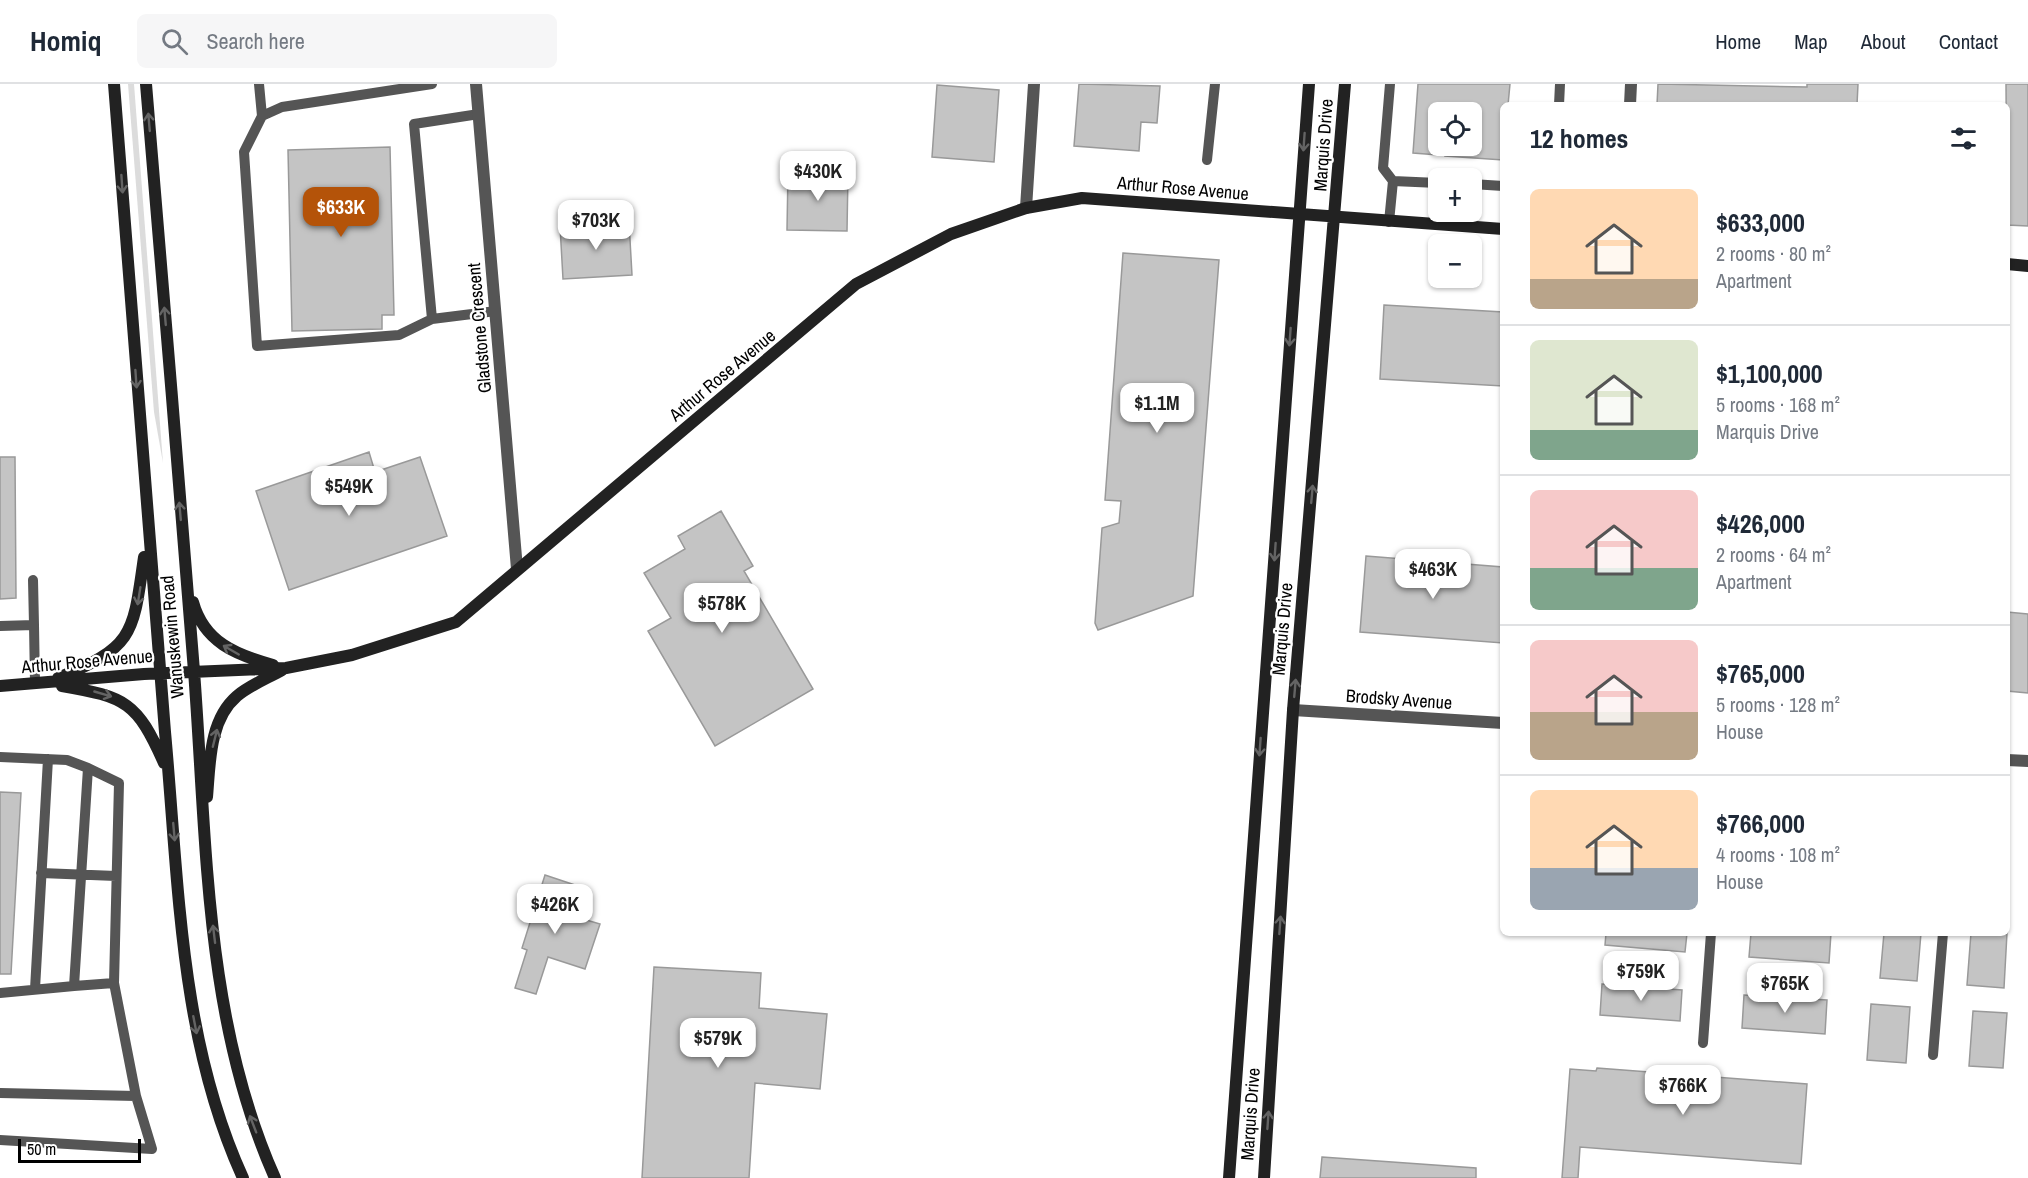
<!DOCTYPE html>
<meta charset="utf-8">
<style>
body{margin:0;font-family:"Archivo Narrow",sans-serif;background:#f6f6f7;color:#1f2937;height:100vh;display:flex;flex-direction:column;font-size:22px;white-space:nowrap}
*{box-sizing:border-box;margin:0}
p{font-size:20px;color:#747a83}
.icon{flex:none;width:33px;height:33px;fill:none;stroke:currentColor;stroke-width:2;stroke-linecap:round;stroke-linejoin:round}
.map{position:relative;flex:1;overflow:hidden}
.panel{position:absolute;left:1500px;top:18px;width:510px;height:834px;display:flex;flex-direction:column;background:#fff;border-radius:9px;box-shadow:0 2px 4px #0004}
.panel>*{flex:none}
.tools{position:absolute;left:1428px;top:18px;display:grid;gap:12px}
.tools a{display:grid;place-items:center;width:54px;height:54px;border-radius:9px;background:#fff;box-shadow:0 2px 4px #0004;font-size:30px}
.scale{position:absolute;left:18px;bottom:15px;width:123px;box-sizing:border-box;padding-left:6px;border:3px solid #000;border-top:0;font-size:16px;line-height:21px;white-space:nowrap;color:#000;-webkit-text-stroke:4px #fff;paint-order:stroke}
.price{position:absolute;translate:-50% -51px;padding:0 14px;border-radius:12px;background:#fff;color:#222;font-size:20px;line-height:39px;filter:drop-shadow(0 2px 3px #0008)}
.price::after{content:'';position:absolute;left:50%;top:36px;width:18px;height:14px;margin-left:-9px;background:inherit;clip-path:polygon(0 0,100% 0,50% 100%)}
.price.current{background:#b45309;color:#fff}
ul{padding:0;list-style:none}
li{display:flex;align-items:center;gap:18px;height:150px;padding:0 30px}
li+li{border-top:2px solid #e0e1e3}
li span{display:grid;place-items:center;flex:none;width:168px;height:120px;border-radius:9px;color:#555}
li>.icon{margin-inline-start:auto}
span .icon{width:72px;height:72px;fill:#fffc;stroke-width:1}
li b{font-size:26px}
h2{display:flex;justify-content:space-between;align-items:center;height:72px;padding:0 30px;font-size:26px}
header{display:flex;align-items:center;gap:36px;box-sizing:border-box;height:84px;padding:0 30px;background:#fff;border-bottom:2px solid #e0e1e3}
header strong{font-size:28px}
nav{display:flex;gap:33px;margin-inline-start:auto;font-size:21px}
.search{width:420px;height:54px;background:#f6f6f7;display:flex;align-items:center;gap:15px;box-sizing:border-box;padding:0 21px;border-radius:9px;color:#747a83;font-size:22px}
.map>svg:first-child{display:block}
.green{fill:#dcdcdc}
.building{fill:#c4c4c4;stroke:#999;stroke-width:1.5}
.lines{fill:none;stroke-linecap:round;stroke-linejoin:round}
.lane{stroke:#555;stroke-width:10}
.street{stroke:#555;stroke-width:12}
.secondary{stroke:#222;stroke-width:12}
.oneway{stroke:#646464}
.labels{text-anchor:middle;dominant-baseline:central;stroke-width:4.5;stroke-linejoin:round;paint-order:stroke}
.street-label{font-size:18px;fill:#000;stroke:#fff}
</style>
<header>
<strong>Homiq</strong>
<div class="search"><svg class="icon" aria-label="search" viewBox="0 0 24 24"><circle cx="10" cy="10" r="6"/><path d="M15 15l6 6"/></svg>Search here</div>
<nav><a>Home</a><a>Map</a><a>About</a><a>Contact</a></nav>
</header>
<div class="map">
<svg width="2028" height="1094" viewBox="0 0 2028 1094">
<rect width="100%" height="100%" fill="#fff"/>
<path class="green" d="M128,0H134L163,379L154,328Z"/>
<path class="building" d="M1079,0L1160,2L1157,39L1141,38L1139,67L1074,62Z
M1418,0H1510L1508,21H1503V76L1445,72L1446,62H1472V28H1438V71L1413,69Z
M1658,0L1807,3V0H1858L1857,21H1657Z
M2006,0H2028V142L2007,141Z
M937,1L999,6L994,78L932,73Z
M390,63L394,231H382V245L292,247L288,66Z
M788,88L848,89L847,147L787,146Z
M629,138L632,191L563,195L560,142Z
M1123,169L1219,176L1193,512L1098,546L1095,539L1102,444L1119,439L1121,417L1105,416Z
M1384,221L1503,228V302L1380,295Z
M369,368L375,388L420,373L447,452L289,506L256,407Z
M0,373H15L16,514L0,515Z
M721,427L753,482L744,487L813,605L715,662L648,547L671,534L644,489L685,465L678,452Z
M1366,472L1503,483V559L1360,548Z
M2007,528L2028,530V609L2007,607Z
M0,708L21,709L11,890H0Z
M545,791L575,801L566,830L600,840L585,885L548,873L536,910L515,904L527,866L522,864Z
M1606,849H1687L1685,868L1605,861Z
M1751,849H1831L1829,879L1749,873Z
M1884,849H1921L1917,897L1880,894Z
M1971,849H2007L2004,904L1967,901Z
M654,883L761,889L759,924L827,930L820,1005L755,999L749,1094H642Z
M1602,900L1682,906L1680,937L1600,931Z
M1744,911L1827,916L1825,950L1742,944Z
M1871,920L1910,923L1906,979L1867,976Z
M1973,927L2007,929L2003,984L1969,982Z
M1597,984L1807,1000L1801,1080L1580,1063L1578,1094H1562L1570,985L1596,987Z
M1322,1073L1476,1084V1094H1320Z"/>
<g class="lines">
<path class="lane" d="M259,0L262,32
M432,0L282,23L262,32L244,68L257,262L399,251L432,235
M1559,21L1560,0
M479,30L414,40L432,235L496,227
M1207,76L1215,0
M1393,97L1438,99
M1472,100L1503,102
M1389,138L1393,97L1383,84L1390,0
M34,541L35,599
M0,542L34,541L33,496
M0,673L67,676L88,684L74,902L0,909
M41,789L116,792
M74,902L114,899L119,699L88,684
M35,905L48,675
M1703,959L1711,849
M1933,971L1943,849
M0,1009L136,1012
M0,1056L152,1065L136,1012L114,899"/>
<path class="street" d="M476,0L517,485
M1630,21L1631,0
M1026,124L1034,0
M1293,626L1503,639
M2007,676L2028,677"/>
<path class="secondary" d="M114,0C130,216 146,432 165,648C179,799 179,954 243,1094
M146,0C162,196 179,391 194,587C207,758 204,935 275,1094
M2007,180L2028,182
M193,518C204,558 236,571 273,581
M58,594C134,563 133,551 144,473
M0,602L144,590L286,584L352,571L456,538L856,200L951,150L1026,124L1082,114L1503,145
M62,602C126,613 137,618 164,679
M207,713C210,679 209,636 237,612C250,601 268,594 282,586
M1229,1094L1309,0
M1264,1094L1293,626L1345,0"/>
</g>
<defs><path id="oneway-shaft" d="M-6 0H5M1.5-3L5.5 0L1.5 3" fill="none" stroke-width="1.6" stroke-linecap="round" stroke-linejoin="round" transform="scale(1.5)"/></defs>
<g class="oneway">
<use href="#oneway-shaft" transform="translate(149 38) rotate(-95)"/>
<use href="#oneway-shaft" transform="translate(1304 58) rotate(94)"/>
<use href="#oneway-shaft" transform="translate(122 100) rotate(86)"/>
<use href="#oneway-shaft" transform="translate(165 232) rotate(-95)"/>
<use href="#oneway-shaft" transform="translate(1290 253) rotate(94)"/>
<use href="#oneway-shaft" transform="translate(136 295) rotate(86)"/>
<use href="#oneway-shaft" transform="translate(1312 410) rotate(-85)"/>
<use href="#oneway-shaft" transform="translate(180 427) rotate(-95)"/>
<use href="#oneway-shaft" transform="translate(1275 468) rotate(94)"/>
<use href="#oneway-shaft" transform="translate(139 512) rotate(99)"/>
<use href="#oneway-shaft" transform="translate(231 566) rotate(-150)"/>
<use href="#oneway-shaft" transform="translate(1295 604) rotate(-85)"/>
<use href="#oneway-shaft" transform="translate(103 610) rotate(16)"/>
<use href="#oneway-shaft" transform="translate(215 654) rotate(-76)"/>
<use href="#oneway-shaft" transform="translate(1260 663) rotate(94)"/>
<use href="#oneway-shaft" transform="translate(174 748) rotate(85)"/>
<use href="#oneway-shaft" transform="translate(1280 841) rotate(-86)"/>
<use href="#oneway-shaft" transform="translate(214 850) rotate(-97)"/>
<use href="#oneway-shaft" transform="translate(195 941) rotate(79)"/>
<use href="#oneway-shaft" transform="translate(1268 1036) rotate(-86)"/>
<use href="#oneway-shaft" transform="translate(253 1040) rotate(-111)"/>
</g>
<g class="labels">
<g class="street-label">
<text transform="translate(1323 61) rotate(-86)">Marquis Drive</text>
<text transform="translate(1183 104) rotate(5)">Arthur Rose Avenue</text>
<text transform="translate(479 244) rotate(-95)">Gladstone Crescent</text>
<text transform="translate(722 291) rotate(-40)">Arthur Rose Avenue</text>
<text transform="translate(1282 545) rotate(-85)">Marquis Drive</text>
<text transform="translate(172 553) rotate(-95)">Wanuskewin Road</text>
<text transform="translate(87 577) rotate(-5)">Arthur Rose Avenue</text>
<text transform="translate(1399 615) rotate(4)">Brodsky Avenue</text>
<text transform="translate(1250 1030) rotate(-86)">Marquis Drive</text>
</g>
</g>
</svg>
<div class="tools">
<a><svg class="icon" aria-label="locate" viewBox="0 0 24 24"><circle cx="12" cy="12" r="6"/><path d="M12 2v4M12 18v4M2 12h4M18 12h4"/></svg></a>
<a>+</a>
<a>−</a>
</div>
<div class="scale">50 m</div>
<b class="price" style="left:818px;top:118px">$430K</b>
<b class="price current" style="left:341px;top:154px">$633K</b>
<b class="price" style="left:596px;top:167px">$703K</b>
<b class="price" style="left:1157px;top:350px">$1.1M</b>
<b class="price" style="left:349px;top:433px">$549K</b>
<b class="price" style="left:1433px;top:516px">$463K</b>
<b class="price" style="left:722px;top:550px">$578K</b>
<b class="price" style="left:555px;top:851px">$426K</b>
<b class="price" style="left:1641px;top:918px">$759K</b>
<b class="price" style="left:1785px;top:930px">$765K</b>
<b class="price" style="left:718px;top:985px">$579K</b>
<b class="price" style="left:1683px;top:1032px">$766K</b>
<section class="panel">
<h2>12 homes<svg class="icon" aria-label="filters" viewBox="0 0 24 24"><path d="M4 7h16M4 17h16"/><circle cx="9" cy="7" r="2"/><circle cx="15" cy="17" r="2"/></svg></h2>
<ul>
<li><span style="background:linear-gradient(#ffd9b3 75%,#b9a48a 0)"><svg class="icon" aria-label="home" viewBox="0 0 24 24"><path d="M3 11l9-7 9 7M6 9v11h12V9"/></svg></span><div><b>$633,000</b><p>2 rooms · 80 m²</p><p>Apartment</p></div></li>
<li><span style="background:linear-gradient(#dfe7d0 75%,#7fa58c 0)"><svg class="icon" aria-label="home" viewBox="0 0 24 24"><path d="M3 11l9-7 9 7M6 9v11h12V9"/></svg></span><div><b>$1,100,000</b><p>5 rooms · 168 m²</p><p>Marquis Drive</p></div></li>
<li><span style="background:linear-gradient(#f6c9c9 65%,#7fa58c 0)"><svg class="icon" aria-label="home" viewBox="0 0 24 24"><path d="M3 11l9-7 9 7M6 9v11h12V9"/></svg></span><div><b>$426,000</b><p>2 rooms · 64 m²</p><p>Apartment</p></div></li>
<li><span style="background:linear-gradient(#f6c9c9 60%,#b9a48a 0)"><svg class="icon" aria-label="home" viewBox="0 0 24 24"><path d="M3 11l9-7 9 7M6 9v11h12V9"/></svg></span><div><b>$765,000</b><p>5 rooms · 128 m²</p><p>House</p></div></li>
<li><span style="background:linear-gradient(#ffd9b3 65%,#9aa5b1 0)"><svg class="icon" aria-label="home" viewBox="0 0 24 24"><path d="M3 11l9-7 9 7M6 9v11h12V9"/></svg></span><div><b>$766,000</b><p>4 rooms · 108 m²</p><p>House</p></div></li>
</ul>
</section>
</div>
